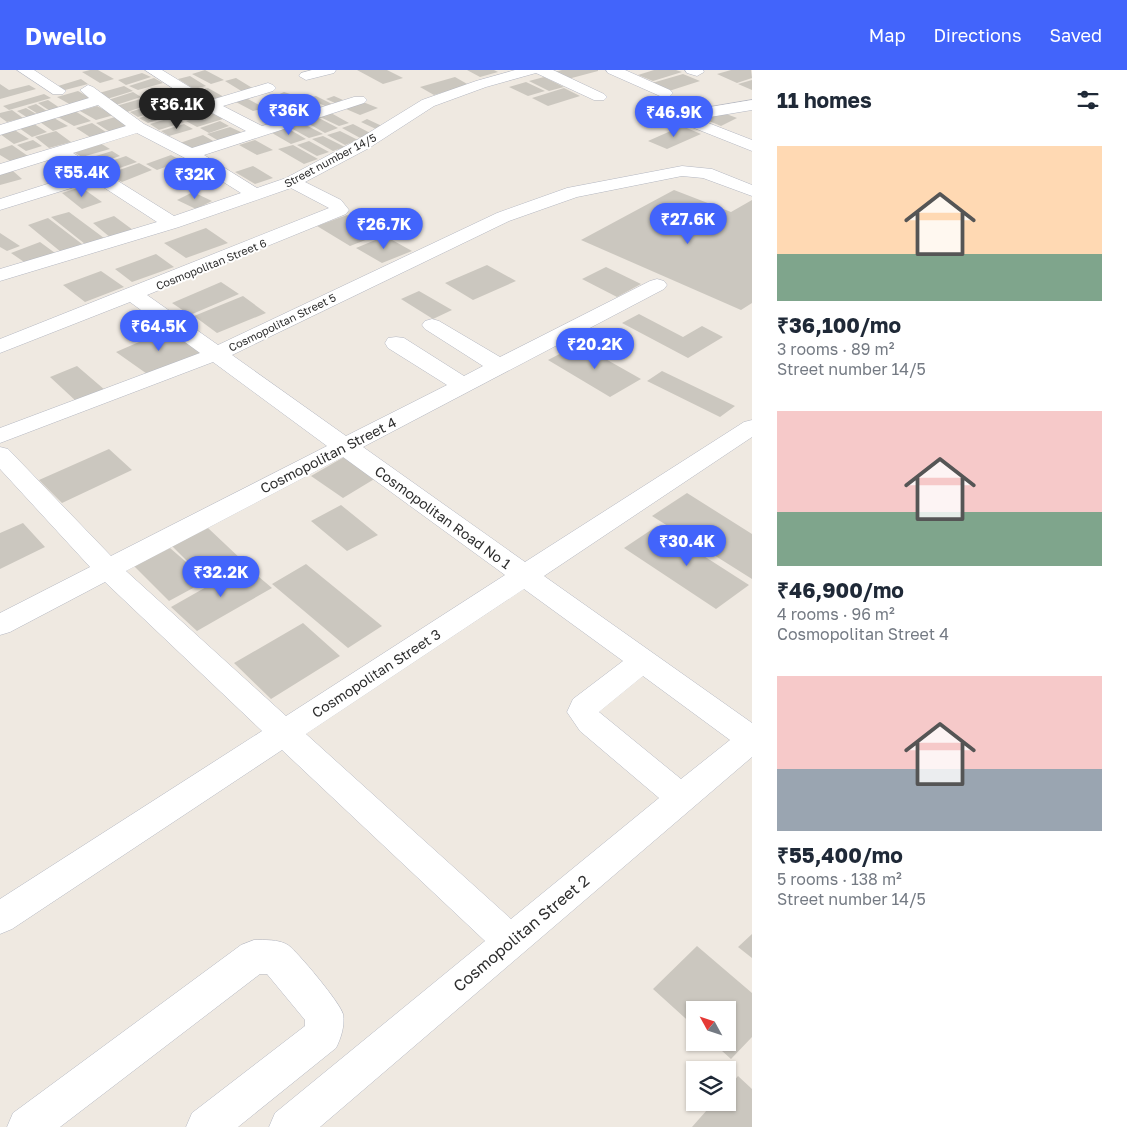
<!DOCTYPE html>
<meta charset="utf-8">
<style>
body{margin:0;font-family:"Golos Text",sans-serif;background:#f2f2f3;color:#1f2937;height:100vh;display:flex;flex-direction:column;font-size:19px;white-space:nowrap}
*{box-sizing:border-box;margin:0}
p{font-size:16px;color:#747a83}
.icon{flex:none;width:28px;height:28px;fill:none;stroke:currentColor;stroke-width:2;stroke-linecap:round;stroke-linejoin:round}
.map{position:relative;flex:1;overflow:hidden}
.panel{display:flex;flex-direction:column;background:#fff;width:375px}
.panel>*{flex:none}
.needle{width:32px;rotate:310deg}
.controls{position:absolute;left:686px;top:931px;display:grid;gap:10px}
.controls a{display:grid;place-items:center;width:50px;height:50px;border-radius:0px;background:#fff;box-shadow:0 1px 4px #0004;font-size:25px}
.price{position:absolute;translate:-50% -42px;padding:0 11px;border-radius:18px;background:#4264fb;color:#fff;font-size:16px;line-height:32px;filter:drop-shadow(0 1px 2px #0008)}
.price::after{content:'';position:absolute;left:50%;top:30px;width:15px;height:11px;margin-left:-8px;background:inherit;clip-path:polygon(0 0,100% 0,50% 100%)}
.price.selected{background:#222;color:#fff}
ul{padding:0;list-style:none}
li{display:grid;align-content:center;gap:10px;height:265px;padding:0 25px}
li span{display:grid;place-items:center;height:155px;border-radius:0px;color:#555}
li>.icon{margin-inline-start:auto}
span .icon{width:90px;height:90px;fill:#fffc;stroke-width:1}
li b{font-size:21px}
h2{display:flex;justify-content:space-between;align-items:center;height:60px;padding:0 25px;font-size:21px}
header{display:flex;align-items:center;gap:30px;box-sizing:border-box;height:70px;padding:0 25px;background:#4264fb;color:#fff}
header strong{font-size:24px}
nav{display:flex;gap:28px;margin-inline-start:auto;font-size:18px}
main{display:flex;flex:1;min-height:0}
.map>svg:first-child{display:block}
.building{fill:#cbc7bf}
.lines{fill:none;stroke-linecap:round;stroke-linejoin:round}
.minor-casing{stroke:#b4b7c1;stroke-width:1}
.minor{fill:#fff;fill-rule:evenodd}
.labels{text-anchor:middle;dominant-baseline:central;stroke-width:4;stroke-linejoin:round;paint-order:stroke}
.far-street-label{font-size:11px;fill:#2e2e2e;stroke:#fff}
.street-label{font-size:14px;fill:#2e2e2e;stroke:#fff}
.near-street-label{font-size:16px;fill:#2e2e2e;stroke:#fff}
</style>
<header>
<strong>Dwello</strong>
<nav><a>Map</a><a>Directions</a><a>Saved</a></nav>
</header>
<main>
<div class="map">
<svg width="752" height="1057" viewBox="0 0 752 1057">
<rect width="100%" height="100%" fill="#efe9e1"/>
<path class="building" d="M90,0H98L114,9L100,13L82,2Z
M205,0L224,10L211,14L192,4Z
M357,0H387L403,8L383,14Z
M467,0H494L498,2L480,7Z
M562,0H598V1L568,9L554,2Z
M654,0H676L682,2L653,11L638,5Z
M731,0H751L752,8L737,13L717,4Z
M142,3L151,7L126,15L118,10Z
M683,4L700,11L669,21L652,13Z
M190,6L206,16L194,19L178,9Z
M455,7L469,15L434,25L420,17Z
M544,7L564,17L549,21L529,11Z
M154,8L163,13L138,20L129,16Z
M236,8L254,19L243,22L225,11Z
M81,9L88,14L65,20L58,16Z
M752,10V20L738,14Z
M526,12L545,21L528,26L509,17Z
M0,14L9,20L29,15L36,19L0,29Z
M124,16L133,21L107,29L99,23Z
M208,18L224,27L213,30L196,21Z
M564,18L580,26L548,36L532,28Z
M171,20L179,25L157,32L148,27Z
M78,21L92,29L71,35L57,27Z
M133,22L141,27L116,35L108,30Z
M284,22L296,26L285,32L273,27Z
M44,24L51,28L9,40L3,36Z
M181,25L190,30L186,31L199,38L178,44L158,32Z
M316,26L332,34L325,36L308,28Z
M334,26L343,30L335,33L326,29Z
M303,27L321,37L310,40L292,31Z
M144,28L154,33L127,42L116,36Z
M246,28L265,38L253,41L234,31Z
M48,30L60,38L50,41L38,33Z
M290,32L308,42L294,46L275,36Z
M363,32L378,38L360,45L346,39Z
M36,34L47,41L38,44L27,37Z
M155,34L164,39L138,47L130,42Z
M97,36L114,45L96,50L80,41Z
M26,38L38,45L28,48L17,41Z
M199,39L207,43L185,50L177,46Z
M277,39L293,47L279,52L263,43Z
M12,40L23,48L7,52L0,47V43Z
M165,40L173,45L148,53L139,48Z
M75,41L91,51L74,56L58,47Z
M721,42L737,48L721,56L704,49Z
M212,43L223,49L197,57L186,51Z
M331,43L349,53L339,56L320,47Z
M115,47L129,57L110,62L96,53Z
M174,47L184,52L159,60L150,54Z
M317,47L338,58L325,63L304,51Z
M54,48L68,56L53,61L40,52Z
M367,49L384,57L378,60L361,52Z
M220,51L229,56L209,63L200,58Z
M92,53L106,62L90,67L76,58Z
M302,53L323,64L309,68L289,57Z
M34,54L47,62L32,67L19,58Z
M184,54L193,59L169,66L161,61Z
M353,54L374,65L362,69L342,58Z
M682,56L701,64L667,79L648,71Z
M230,57L243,63L219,71L207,64Z
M287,58L306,69L291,74L272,63Z
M13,59L29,69L14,74L0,64Z
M56,61L71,72L49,78L35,67Z
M340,61L358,70L345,75L327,65Z
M203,65L215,72L191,80L180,73Z
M323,66L345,77L333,81L312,69Z
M33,70L42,76L26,81L17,75Z
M255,70L273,80L257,85L239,75Z
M309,71L329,82L317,86L297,75Z
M100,73L110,79L82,87L72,81Z
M12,75L28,86L10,91L0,85V79Z
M293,75L318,89L304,94L278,79Z
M112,81L120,86L91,96L83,90Z
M171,85L182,91L157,100L146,94Z
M126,86L137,92L105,103L93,97Z
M139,93L152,100L122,112L108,104Z
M253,96L273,108L255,114L235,102Z
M13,101L22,109L0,115V105Z
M81,117L102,132L82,139L62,123Z
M674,120L731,142L752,130V233L741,240L581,170Z
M193,122L212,131L196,139L177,130Z
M69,142L104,168L85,174L51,147Z
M347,145L381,164L350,176L317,156Z
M114,146L133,160L111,168L93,153Z
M48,148L82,174L61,182L28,155Z
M206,158L228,173L186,188L164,173Z
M0,163L20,176L7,181L0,177Z
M385,166L412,181L382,193L356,178Z
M40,172L55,183L27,194L11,183Z
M156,184L174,197L132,212L115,199Z
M487,195L516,211L473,230L445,213Z
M606,197L641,214L617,227L582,209Z
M101,201L124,217L85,232L63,215Z
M221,212L239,224L190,245L172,233Z
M419,221L452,240L433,249L401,229Z
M243,226L266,243L217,263L194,246Z
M639,244L683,267L702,256L723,267L688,288L622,253Z
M169,259L201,282L150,306L116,282Z
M579,274L641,309L610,327L548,290Z
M77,296L105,320L77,332L50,307Z
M662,301L735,336L720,347L647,311Z
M109,379L132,400L62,433L39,410Z
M344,387L376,408L343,428L311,406Z
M687,423L752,464V509L652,446Z
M341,435L378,465L347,481L311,451Z
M23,453L45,477L0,499V463Z
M657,456L749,515L716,539L624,478Z
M208,458L243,491L169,531L134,496L170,478L200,504L172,476Z
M306,494L382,556L348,578L272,514Z
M245,495L272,518L197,561L171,537Z
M303,553L340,586L271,629L234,593Z
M752,864V888L738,877Z
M697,876L752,923V967L731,989L712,972H728V940H695V957L653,919Z
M738,1006L752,1019V1057H692L714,1032H728V1018Z"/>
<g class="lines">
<g class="minor-casing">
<path id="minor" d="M17,0H34L66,21L63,24H53Z
M145,0H162L211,30L268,13L273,15L276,18L273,21L223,36L262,56L354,27H364L367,30L364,33L204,85L257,118L286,108L357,70L422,30L476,11L515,0H553L604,24L607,27L604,30H594L536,3L486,17L434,36L369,78L305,112L341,130L349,140L346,144L147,225L218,275L497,143L567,118L682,96L712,99L752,115V126L703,108L682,106L577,127L509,151L232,285L346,366L447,315L388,278L385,273L388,268L396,267L404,268L464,306L483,296L425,259L422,255L425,251L432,249L439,251L500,287L650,211L657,209L664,211L667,215L664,219L363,377L525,492L744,352L752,350V367L544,506L752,653V687L320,1057H269L275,1043L485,871L282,680L12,859L0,864V829L262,661L105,512L10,562L0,565V543L90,497L0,399V377L8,379L111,486L327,376L213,292L0,373V358L200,283L130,232L0,283V269L329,138L291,118L179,157L0,211V199L157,152L94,111L0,140V129L82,103L58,87L0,105V94L126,56L98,35L0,65V55L89,28L80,20L88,15L93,17L144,54L192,78L246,61L203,38ZM137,63L185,88L241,123L174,146L73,83ZM343,387L505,505L286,646L126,501ZM524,519L623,591L573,629L567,642L580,661L659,728L511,849L306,664ZM643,606L730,670L681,709L599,642Z
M312,0H336L334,3L306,10L299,6L301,3Z
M606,0H625L670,20L673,23L670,26H660L608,3Z
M685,0H703L704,2L697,6L687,3Z
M752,30V40L698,49L752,70V81L674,50L672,47L680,42Z
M254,870C265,870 278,869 288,875C297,881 341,934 343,944C345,956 341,968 336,978L238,1057H186L192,1043L305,956V950L267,904H260L60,1057H7L13,1043L241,875Z"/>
</g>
<use href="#minor" class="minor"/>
</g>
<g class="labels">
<g class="far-street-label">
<text transform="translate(330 90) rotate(-28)">Street number 14/5</text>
<text transform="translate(211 194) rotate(-22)">Cosmopolitan Street 6</text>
<text transform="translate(282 252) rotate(-26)">Cosmopolitan Street 5</text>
</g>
<g class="street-label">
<text transform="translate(328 385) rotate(-27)">Cosmopolitan Street 4</text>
<text transform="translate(443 447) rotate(36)">Cosmopolitan Road No 1</text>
<text transform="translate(376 603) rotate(-33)">Cosmopolitan Street 3</text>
</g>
<g class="near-street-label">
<text transform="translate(521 863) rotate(-40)">Cosmopolitan Street 2</text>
</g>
</g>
</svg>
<div class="controls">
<a><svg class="needle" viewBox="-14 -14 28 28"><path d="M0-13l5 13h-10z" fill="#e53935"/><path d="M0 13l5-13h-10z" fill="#747a83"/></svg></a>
<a><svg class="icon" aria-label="layers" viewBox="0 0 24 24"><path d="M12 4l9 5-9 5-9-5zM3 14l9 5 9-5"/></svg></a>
</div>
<b class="price selected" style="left:177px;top:60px">₹36.1K</b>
<b class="price" style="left:289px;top:66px">₹36K</b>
<b class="price" style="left:674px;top:68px">₹46.9K</b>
<b class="price" style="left:82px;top:128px">₹55.4K</b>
<b class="price" style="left:195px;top:130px">₹32K</b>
<b class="price" style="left:688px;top:175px">₹27.6K</b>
<b class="price" style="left:384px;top:180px">₹26.7K</b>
<b class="price" style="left:159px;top:282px">₹64.5K</b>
<b class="price" style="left:595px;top:300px">₹20.2K</b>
<b class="price" style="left:687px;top:497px">₹30.4K</b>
<b class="price" style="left:221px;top:528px">₹32.2K</b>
</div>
<section class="panel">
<h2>11 homes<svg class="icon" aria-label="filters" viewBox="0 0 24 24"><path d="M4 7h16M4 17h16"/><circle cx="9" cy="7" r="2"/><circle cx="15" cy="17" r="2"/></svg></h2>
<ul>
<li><span style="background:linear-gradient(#ffd9b3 70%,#7fa58c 0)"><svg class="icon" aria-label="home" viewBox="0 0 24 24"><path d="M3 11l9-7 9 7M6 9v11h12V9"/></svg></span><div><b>₹36,100/mo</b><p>3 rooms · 89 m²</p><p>Street number 14/5</p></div></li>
<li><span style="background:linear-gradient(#f6c9c9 65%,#7fa58c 0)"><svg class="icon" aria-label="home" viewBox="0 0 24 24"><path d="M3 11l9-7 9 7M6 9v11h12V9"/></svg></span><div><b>₹46,900/mo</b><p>4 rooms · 96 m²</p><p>Cosmopolitan Street 4</p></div></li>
<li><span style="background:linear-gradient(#f6c9c9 60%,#9aa5b1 0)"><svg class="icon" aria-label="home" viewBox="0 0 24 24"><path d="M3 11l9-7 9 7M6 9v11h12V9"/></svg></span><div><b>₹55,400/mo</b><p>5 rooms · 138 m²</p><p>Street number 14/5</p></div></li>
</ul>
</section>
</main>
